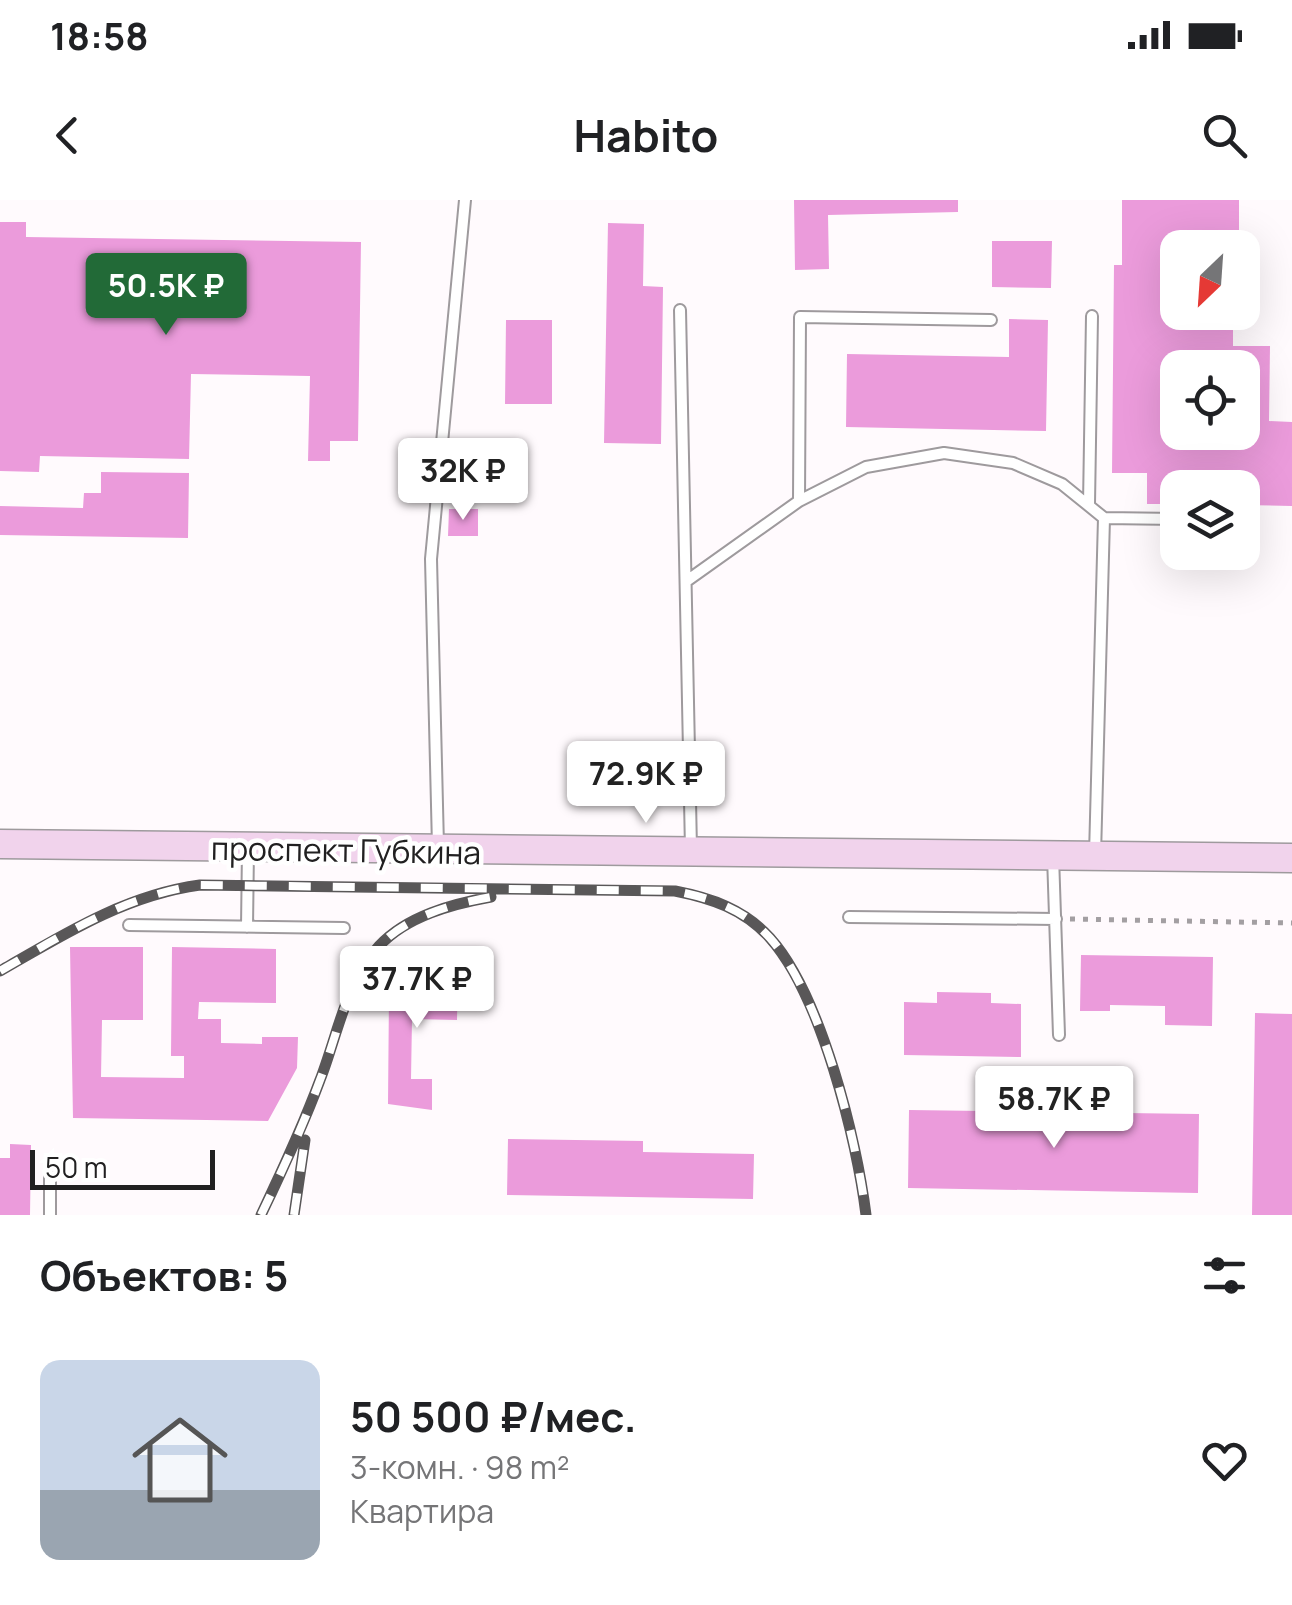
<!DOCTYPE html>
<html lang="ru">
<meta charset="utf-8">
<style>
body{margin:0;font-family:Manrope,sans-serif;background:#f2f2f2;color:#202124;height:100vh;display:flex;flex-direction:column;font-size:38px;white-space:nowrap}
*{box-sizing:border-box;margin:0}
p{font-size:32px;color:#757577}
.icon{flex:none;width:55px;height:55px;fill:none;stroke:currentColor;stroke-width:2;stroke-linecap:round;stroke-linejoin:round}
.map{position:relative;height:1015px;overflow:hidden}
.details{display:flex;flex-direction:column;background:#fff;flex:1}
.details>*{flex:none}
.needle{width:65px;rotate:205deg}
.buttons{position:absolute;left:1160px;top:30px;display:grid;gap:20px}
.buttons a{display:grid;place-items:center;width:100px;height:100px;border-radius:20px;background:#fff;box-shadow:0 10px 40px #0002;font-size:50px}
.scale{position:absolute;left:30px;bottom:25px;width:185px;box-sizing:border-box;padding-left:10px;border:5px solid #212021;border-top:0;font-size:28px;line-height:35px;white-space:nowrap;color:#212021;-webkit-text-stroke:8px #fff;paint-order:stroke}
.price{position:absolute;translate:-50% -85px;padding:0 22px;border-radius:10px;background:#fff;color:#222;font-size:32px;line-height:65px;filter:drop-shadow(0 2px 5px #0008)}
.price::after{content:'';position:absolute;left:50%;top:60px;width:30px;height:22px;margin-left:-15px;background:inherit;clip-path:polygon(0 0,100% 0,50% 100%)}
.price.current{background:#226a37;color:#fff}
ul{padding:0;list-style:none}
li{display:flex;align-items:center;gap:30px;height:250px;padding:0 40px}
li span{display:grid;place-items:center;flex:none;width:280px;height:200px;border-radius:20px;color:#555}
li>.icon{margin-inline-start:auto}
span .icon{width:120px;height:120px;fill:#fffc;stroke-width:1}
li b{font-size:42px}
h2{display:flex;justify-content:space-between;align-items:center;height:120px;padding:0 40px;font-size:42px}
.status{display:flex;justify-content:space-between;align-items:center;height:70px;padding:0 50px;background:#fff;direction:ltr}
.status svg{height:28px;fill:currentColor}
header{display:flex;justify-content:space-between;align-items:center;height:130px;padding:0 40px;background:#fff;font-size:45px;font-weight:700}
.map>svg:first-child{display:block}
.building{fill:#eb9bdb;fill-rule:evenodd}
.lines{fill:none;stroke-linecap:round;stroke-linejoin:round}
.lane-casing{stroke:#9e9a9d;stroke-width:14}
.secondary-casing{stroke:#9e9a9d;stroke-width:31}
.path{stroke:#a39fa2;stroke-width:5;stroke-dasharray:5 8;stroke-linecap:butt}
.lane{stroke:#fff;stroke-width:10}
.secondary{stroke:#f1d3ec;stroke-width:28}
.rail-casing{stroke:#595758;stroke-width:11}
.rail{stroke:#fff;stroke-width:8;stroke-dasharray:22;stroke-linecap:butt}
.labels{text-anchor:middle;dominant-baseline:central;stroke-width:9;stroke-linejoin:round;paint-order:stroke}
.street-label{font-size:32px;fill:#212021;stroke:#fff}
</style>
<div class="status"><b>18:58</b><svg viewBox="0 0 49 12"><path d="M0 12V9h3v3zM5 12V6h3v6zM10 12V3h3v9zM15 12V0h3v12zM26 1h20v11H26zM47 4h2v5h-2z"/></svg></div>
<header><svg class="icon" aria-label="back" viewBox="0 0 24 24"><path d="M15 5l-7 7 7 7"/></svg>Habito<svg class="icon" aria-label="search" viewBox="0 0 24 24"><circle cx="10" cy="10" r="6"/><path d="M15 15l6 6"/></svg></header>
<div class="map">
<svg width="1292" height="1015" viewBox="0 0 1292 1015">
<rect width="100%" height="100%" fill="#fffafd"/>
<path class="building" d="M794,0H958V12L828,15L829,69L795,70Z
M1122,0H1239V48H1178V112H1233V146H1270L1269,221L1292,222V306L1242,305V288H1178V304H1147V273H1112L1114,65H1122ZM1178,168H1242V232H1178Z
M0,22H26V37L361,42L358,241H330V261H308L310,176L191,174L189,259L40,256L39,272L0,271Z
M608,23L644,24L643,86L663,87L661,244L604,243Z
M992,41H1052L1051,88L992,87Z
M1009,119L1048,120L1046,231L846,227L847,154L1009,157Z
M506,120H552V204H505Z
M101,272L189,273L188,338L0,335V306L83,308L84,293H101Z
M449,309H478V336H448Z
M70,747H143V820H102L101,877L184,878V856H171L172,747L276,749V803L199,802L198,819H221V843L262,844V837H298L297,868L268,921L73,918Z
M1081,755L1213,757L1212,826L1165,825V806L1110,805V811H1080Z
M413,769H458L457,820L412,819L411,879H432V910L388,904L389,793L412,794Z
M937,792L991,793V803L1021,804V857L904,855V802L937,803Z
M1255,813L1292,814V1015H1252Z
M909,910L1199,914L1198,993L908,988Z
M508,939L643,941V952L754,954L753,999L507,995Z
M10,944L31,945L30,1015H0V958H10Z"/>
<g class="lines">
<g class="lane-casing">
<path id="lane" d="M680,110L691,649
M799,301L800,117L991,120
M1089,304L1092,116
M688,380L799,301L866,267L944,253L1013,263L1062,284L1104,318L1178,319
M438,646L431,359L465,0
M1095,655L1104,318
M1053,656L1059,835
M849,717L1056,719
M129,725L344,728
M247,727L248,649
M50,1015V978"/>
</g>
<g class="secondary-casing">
<path id="secondary" d="M0,644L1292,658"/>
</g>
<path class="path" d="M1070,719L1292,723"/>
<use href="#lane" class="lane"/>
<use href="#secondary" class="secondary"/>
<g class="rail-casing">
<path id="rail" d="M0,771C64,734 126,695 200,685L675,691C711,698 744,709 770,738C821,795 857,940 866,1015
M261,1015C282,971 303,926 320,880C337,837 346,781 379,746C407,716 452,704 491,697
M294,1015L305,940"/>
</g>
<use href="#rail" class="rail"/>
</g>
<g class="labels">
<g class="street-label">
<text transform="translate(346 650) rotate(1)">проспект Губкина</text>
</g>
</g>
</svg>
<div class="buttons">
<a><svg class="needle" viewBox="-14 -14 28 28"><path d="M0-13l5 13h-10z" fill="#e53935"/><path d="M0 13l5-13h-10z" fill="#757577"/></svg></a>
<a><svg class="icon" aria-label="locate" viewBox="0 0 24 24"><circle cx="12" cy="12" r="6"/><path d="M12 2v4M12 18v4M2 12h4M18 12h4"/></svg></a>
<a><svg class="icon" aria-label="layers" viewBox="0 0 24 24"><path d="M12 4l9 5-9 5-9-5zM3 14l9 5 9-5"/></svg></a>
</div>
<div class="scale">50 m</div>
<b class="price current" style="left:166px;top:138px">50.5K ₽</b>
<b class="price" style="left:463px;top:323px">32K ₽</b>
<b class="price" style="left:646px;top:626px">72.9K ₽</b>
<b class="price" style="left:417px;top:831px">37.7K ₽</b>
<b class="price" style="left:1054px;top:951px">58.7K ₽</b>
</div>
<section class="details">
<h2>Объектов: 5<svg class="icon" aria-label="filters" viewBox="0 0 24 24"><path d="M4 7h16M4 17h16"/><circle cx="9" cy="7" r="2"/><circle cx="15" cy="17" r="2"/></svg></h2>
<ul>
<li><span style="background:linear-gradient(#c9d6e8 65%,#9aa5b1 0)"><svg class="icon" aria-label="home" viewBox="0 0 24 24"><path d="M3 11l9-7 9 7M6 9v11h12V9"/></svg></span><div><b>50 500 ₽/мес.</b><p>3-комн. · 98 m²</p><p>Квартира</p></div><svg class="icon" aria-label="heart" viewBox="0 0 24 24"><path d="M12 20l-8-8c-3-5 5-10 8-4 3-6 11-1 8 4z"/></svg></li>
</ul>
</section>
